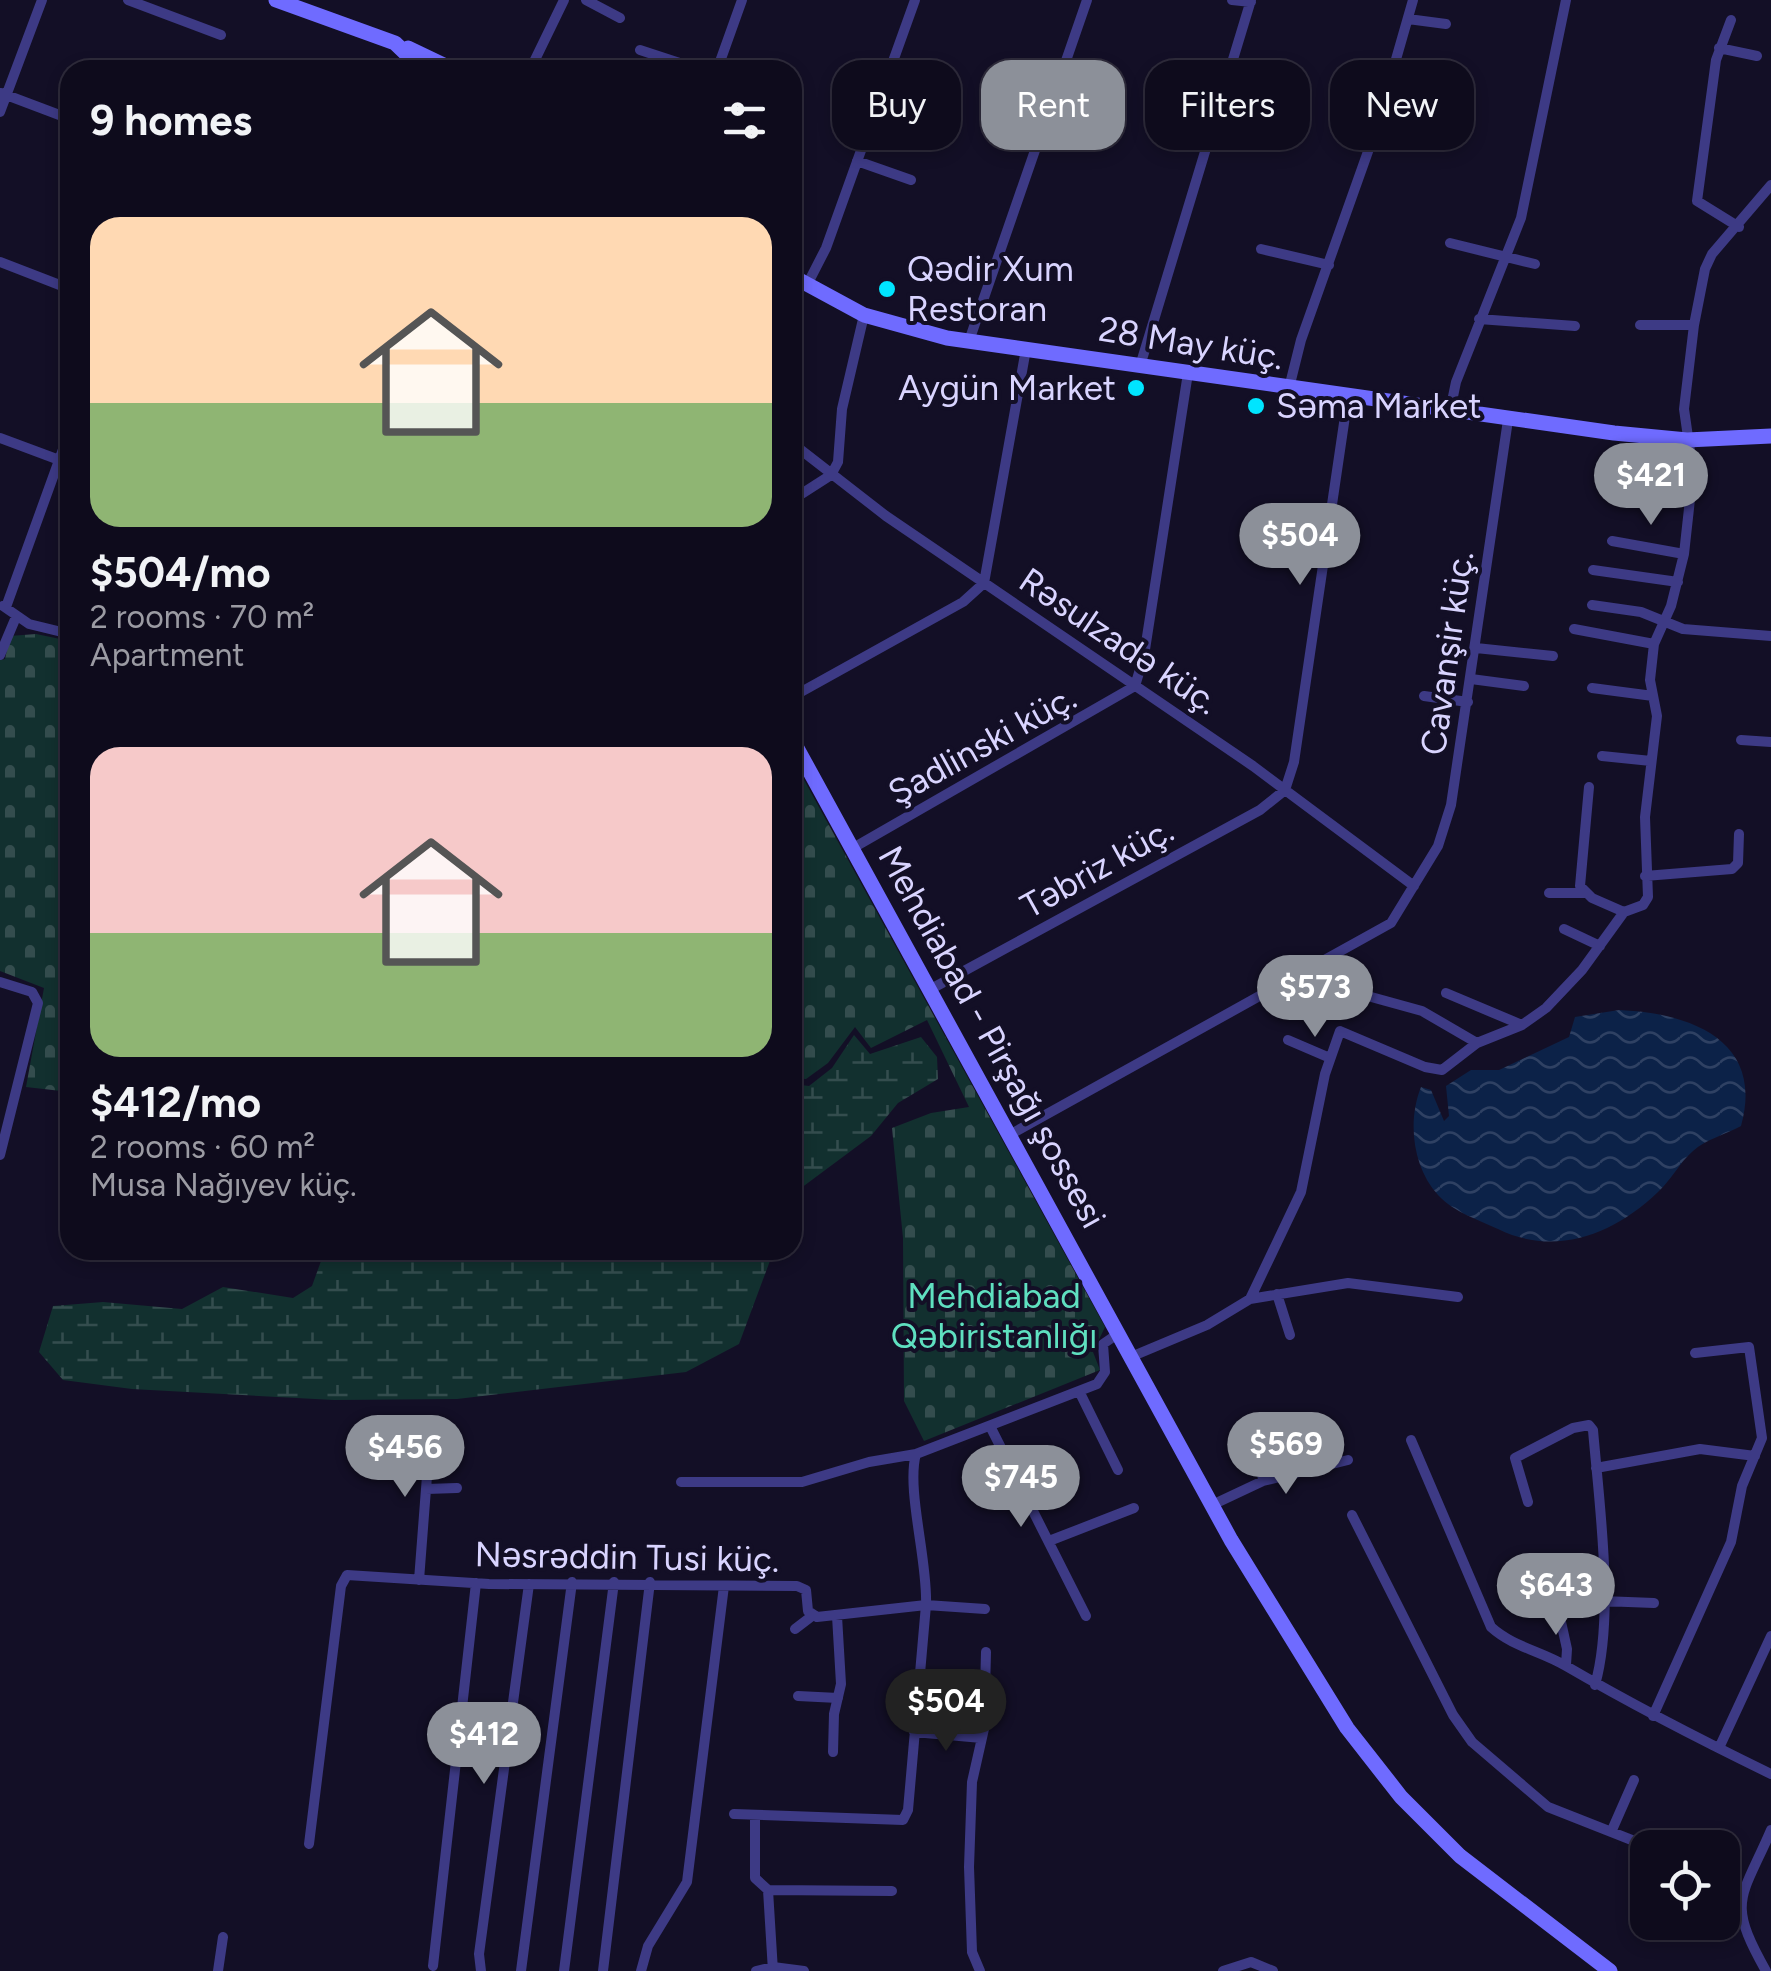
<!DOCTYPE html>
<meta charset="utf-8">
<style>
body{margin:0;font-family:Figtree,sans-serif;background:#171425;color:#f1f3f6;height:100vh;display:flex;flex-direction:column;font-size:38px;white-space:nowrap}
*{box-sizing:border-box;margin:0}
p{font-size:32px;color:#9b9ba3}
.icon{flex:none;width:55px;height:55px;fill:none;stroke:currentColor;stroke-width:2;stroke-linecap:round;stroke-linejoin:round}
.map{position:relative;flex:1;overflow:hidden}
.drawer{position:absolute;left:60px;top:60px;width:742px;height:1200px;display:flex;flex-direction:column;background:#0e0b1c;border-radius:30px;box-shadow:0 5px 15px #0003,0 0 0 2px #2e2b3b}
.drawer>*{flex:none}
.guide{position:absolute;left:832px;top:60px;width:788px;height:90px;display:flex;gap:20px}
.tools{position:absolute;left:1630px;top:1830px;display:grid;gap:20px}
.tools a{display:grid;place-items:center;width:110px;height:110px;border-radius:20px;background:#0e0b1c;box-shadow:0 5px 15px #0003,0 0 0 2px #2e2b3b;font-size:50px}
.price{position:absolute;translate:-50% -85px;padding:0 22px;border-radius:35px;background:#8c9099;color:#fff;font-size:32px;line-height:65px;filter:drop-shadow(0 2px 5px #0008)}
.price::after{content:'';position:absolute;left:50%;top:60px;width:30px;height:22px;margin-left:-15px;background:inherit;clip-path:polygon(0 0,100% 0,50% 100%)}
.price.current{background:#222;color:#fff}
ul{padding:0;list-style:none}
li{display:grid;align-content:center;gap:20px;height:530px;padding:0 30px}
li span{display:grid;place-items:center;height:310px;border-radius:30px;color:#555}
li>.icon{margin-inline-start:auto}
span .icon{width:180px;height:180px;fill:#fffc;stroke-width:1}
li b{font-size:42px}
h2{display:flex;justify-content:space-between;align-items:center;height:120px;padding:0 30px;font-size:42px}
.chip{padding:0 35px;border-radius:30px;background:#0e0b1c;box-shadow:0 5px 15px #0003,0 0 0 2px #2e2b3b;font-size:35px;line-height:90px}
.chip.current{background:#8c9099;color:#fff}
.map>svg:first-child{display:block}
.wetland{fill:url(#wetland-marsh)}
.cemetery{fill:url(#cemetery-stones)}
.water{fill:url(#water-waves)}
.lines{fill:none;stroke-linecap:round;stroke-linejoin:round}
.street{stroke:#3d3a85;stroke-width:10}
.secondary{stroke:#6f6bff;stroke-width:15}
.poi-dot{fill:#00e5ff;stroke:#130f26;stroke-width:4}
.labels{text-anchor:middle;dominant-baseline:central;stroke-width:8;stroke-linejoin:round;paint-order:stroke}
.poi-label{font-size:35px;fill:#d9d4ff;stroke:#130f26;text-anchor:start}
.street-label{font-size:35px;fill:#d9d4ff;stroke:#130f26}
.park-label{font-size:35px;fill:#5fe0c0;stroke:#130f26}
</style>
<div class="map">
<svg width="1771" height="1971" viewBox="0 0 1771 1971">
<defs>
<pattern id="wetland-marsh" width="20" height="14" patternUnits="userSpaceOnUse" patternTransform="scale(2.5)"><rect width="20" height="14" fill="#12302f"/><path d="M1 5h8M5 5V1M11 12h8M15 12V8" fill="none" stroke="#344d4e"/></pattern>
<pattern id="cemetery-stones" width="16" height="16" patternUnits="userSpaceOnUse" patternTransform="scale(2.5)"><rect width="16" height="16" fill="#12302f"/><path d="M2 7V4a2 2 0 0 1 4 0v3zM10 15v-3a2 2 0 0 1 4 0v3z" fill="#344d4e"/></pattern>
<pattern id="water-waves" width="16" height="10" patternUnits="userSpaceOnUse" patternTransform="scale(2.5)"><rect width="16" height="10" fill="#0c2248"/><path d="M0 5q4-4 8 0t8 0" fill="none" stroke="#2f4163"/></pattern>
</defs>
<rect width="100%" height="100%" fill="#130f26"/>
<path class="wetland" d="M854,1035L870,1054L921,1037L937,1057L938,1079L898,1103L871,1136L793,1194V1084L809,1086L832,1068Z
M325,1250H774L739,1344L686,1372L457,1399L334,1400L132,1389L63,1380L39,1352L53,1306L103,1302L182,1309L223,1287L293,1298L312,1286Z"/>
<path class="cemetery" d="M36,634L70,641V1092L26,1087L44,988L0,971V660L5,659L10,636Z
M792,758L1105,1327L1093,1352L1100,1370L924,1441L904,1401L903,1238L892,1128L931,1113L969,1107L927,1020L871,1048L855,1027L828,1063L806,1079L793,1078Z"/>
<path class="water" d="M1619,1010C1690,1013 1765,1040 1741,1126C1726,1134 1705,1140 1693,1151C1680,1162 1671,1180 1658,1192C1613,1235 1555,1257 1498,1229C1477,1219 1455,1213 1438,1195C1413,1168 1407,1122 1421,1087L1431,1090L1444,1121L1449,1116L1446,1086L1471,1070H1499L1569,1037L1575,1017Z"/>
<g class="lines">
<path class="street" d="M128,0L221,35
M586,0L620,18
M1232,0L1251,2
M1408,19L1446,24
M1731,20L1716,60L1697,201L1739,227
M1719,48L1757,56
M640,50L701,70
M1231,66L1292,74
M530,70L564,0
M717,70L742,0
M1,93L70,119
M0,112L42,0
M870,128L924,146
M857,161L911,180
M1450,243L1535,264
M1261,249L1329,265
M0,262L70,289
M807,285L826,248L915,0
M1479,319L1575,326
M1640,325H1694
M969,341L1087,0
M1140,366L1251,0
M1289,388L1301,340L1376,129L1413,0
M1450,411L1456,382L1521,218L1566,0
M0,438L70,464
M792,443L886,516L1253,766L1414,886
M792,500L831,475L838,462L842,409L864,315
M1612,541L1684,554
M1593,570L1678,582
M1592,605L1641,612L1683,629L1771,636
M3,606L29,624L70,634
M6,607L70,430
M1574,629L1654,644
M1476,648L1553,656
M0,655L16,617
M1471,679L1524,686
M1592,688L1653,696
M1424,696L1468,702
M792,697L963,602L984,583L1026,349
M1741,740L1771,742
M1602,756L1651,761
M1589,787L1580,886L1592,898L1624,912
M853,848L1135,686L1144,656L1188,373
M1645,876L1732,869L1738,863L1739,834
M1549,893H1583
M1624,912L1643,905L1648,897L1645,817L1657,716L1650,680L1654,644L1671,606L1684,554L1693,472L1684,409L1694,325L1705,269L1712,254L1771,185
M1564,929L1600,946
M0,982L32,992L38,1003L0,1155
M931,989L1260,810L1285,790L1294,762L1348,396
M1446,993L1522,1025
M1364,995L1422,1011L1477,1043
M1288,1040L1330,1058
M1011,1134L1391,923L1438,846L1451,805L1508,420
M1277,1294L1290,1335
M1250,1299L1348,1283L1458,1297
M1133,1356L1207,1325L1250,1299L1301,1192L1325,1074L1340,1031L1425,1067L1442,1070L1477,1043L1522,1025L1546,1008L1582,970L1624,912
M1080,1393L1118,1470
M990,1426L1086,1616
M1258,1440L1263,1481
M1411,1440L1491,1627C1513,1647 1541,1651 1566,1666C1633,1705 1701,1740 1771,1774
M1596,1468L1700,1449L1755,1456
M681,1482H802L869,1462L916,1454
M426,1489L457,1488
M1528,1502L1515,1458L1573,1428L1589,1425L1593,1430C1599,1502 1615,1615 1595,1685
M1212,1505L1263,1481L1348,1460
M1352,1515L1453,1715L1472,1742L1548,1807L1652,1848
M1049,1541L1134,1508
M419,1580L431,1424
M1554,1590L1567,1649L1566,1665
M1602,1601L1654,1603
M795,1629L812,1616
M798,1696L838,1698
M1653,1716L1731,1542L1742,1486L1762,1438L1749,1347L1695,1353
M914,1732L982,1738
M1719,1748L1771,1636
M833,1752L834,1714L841,1684L837,1616
M734,1814L903,1820L908,1810L926,1605L985,1609
M755,1816V1878L768,1890L773,1971
M1612,1830L1634,1780
M309,1844L341,1586L347,1575L489,1584L797,1586L806,1590L808,1611L817,1617L926,1605C928,1561 906,1489 916,1454L1097,1384L1105,1372L1103,1344L1119,1333
M768,1890L892,1891
M1722,1895L1738,1907
M433,1966L476,1583
M218,1971L223,1937
M481,1971L479,1954L529,1584
M521,1971L572,1582
M564,1971L614,1582
M603,1971L650,1582
M641,1971L648,1946L687,1882L724,1586
M756,1971L773,1967L804,1971
M980,1971L972,1952L969,1867L972,1782L984,1729L986,1652
M1223,1971L1251,1962L1273,1971
M1766,1971C1726,1900 1741,1900 1771,1830"/>
<path class="secondary" d="M276,0L395,43L423,70
M408,48L454,70
M792,276L864,315L947,338L1614,433L1687,440L1771,436
M792,739L1231,1540L1347,1728L1401,1797L1460,1856L1610,1971"/>
</g>
<g class="poi-dot">
<circle cx="887" cy="289" r="10"/>
<circle cx="1136" cy="388" r="10"/>
<circle cx="1256" cy="406" r="10"/>
</g>
<g class="labels">
<g class="poi-label">
<text x="907" y="269">Qədir Xum<tspan x="907" dy="40">Restoran</tspan></text>
<text x="1116" y="388" text-anchor="end">Aygün Market</text>
<text x="1276" y="406">Səma Market</text>
</g>
<g class="street-label">
<text transform="translate(1191 343) rotate(9)">28 May küç.</text>
<text transform="translate(1119 641) rotate(34)">Rəsulzadə küç.</text>
<text transform="translate(1447 653) rotate(-82)">Cavanşir küç.</text>
<text transform="translate(982 745) rotate(-29)">Şadlinski küç.</text>
<text transform="translate(1097 868) rotate(-29)">Təbriz küç.</text>
<text transform="translate(992 1037) rotate(61)">Mehdiabad - Pirşağı şossesi</text>
<text transform="translate(627 1557) rotate(1)">Nəsrəddin Tusi küç.</text>
</g>
<g class="park-label">
<text x="994" y="1296">Mehdiabad<tspan x="994" dy="40">Qəbiristanlığı</tspan></text>
</g>
</g>
</svg>
<div class="tools">
<a><svg class="icon" aria-label="locate" viewBox="0 0 24 24"><circle cx="12" cy="12" r="6"/><path d="M12 2v4M12 18v4M2 12h4M18 12h4"/></svg></a>
</div>
<b class="price" style="left:1651px;top:528px">$421</b>
<b class="price" style="left:1300px;top:588px">$504</b>
<b class="price" style="left:1315px;top:1040px">$573</b>
<b class="price" style="left:1286px;top:1497px">$569</b>
<b class="price" style="left:405px;top:1500px">$456</b>
<b class="price" style="left:1021px;top:1530px">$745</b>
<b class="price" style="left:1556px;top:1638px">$643</b>
<b class="price current" style="left:946px;top:1754px">$504</b>
<b class="price" style="left:484px;top:1787px">$412</b>
<div class="guide">
<a class="chip">Buy</a>
<a class="chip current">Rent</a>
<a class="chip">Filters</a>
<a class="chip">New</a>
</div>
<section class="drawer">
<h2>9 homes<svg class="icon" aria-label="filters" viewBox="0 0 24 24"><path d="M4 7h16M4 17h16"/><circle cx="9" cy="7" r="2"/><circle cx="15" cy="17" r="2"/></svg></h2>
<ul>
<li><span style="background:linear-gradient(#ffd9b3 60%,#8fb573 0)"><svg class="icon" aria-label="home" viewBox="0 0 24 24"><path d="M3 11l9-7 9 7M6 9v11h12V9"/></svg></span><div><b>$504/mo</b><p>2 rooms · 70 m²</p><p>Apartment</p></div></li>
<li><span style="background:linear-gradient(#f6c9c9 60%,#8fb573 0)"><svg class="icon" aria-label="home" viewBox="0 0 24 24"><path d="M3 11l9-7 9 7M6 9v11h12V9"/></svg></span><div><b>$412/mo</b><p>2 rooms · 60 m²</p><p>Musa Nağıyev küç.</p></div></li>
</ul>
</section>
</div>
